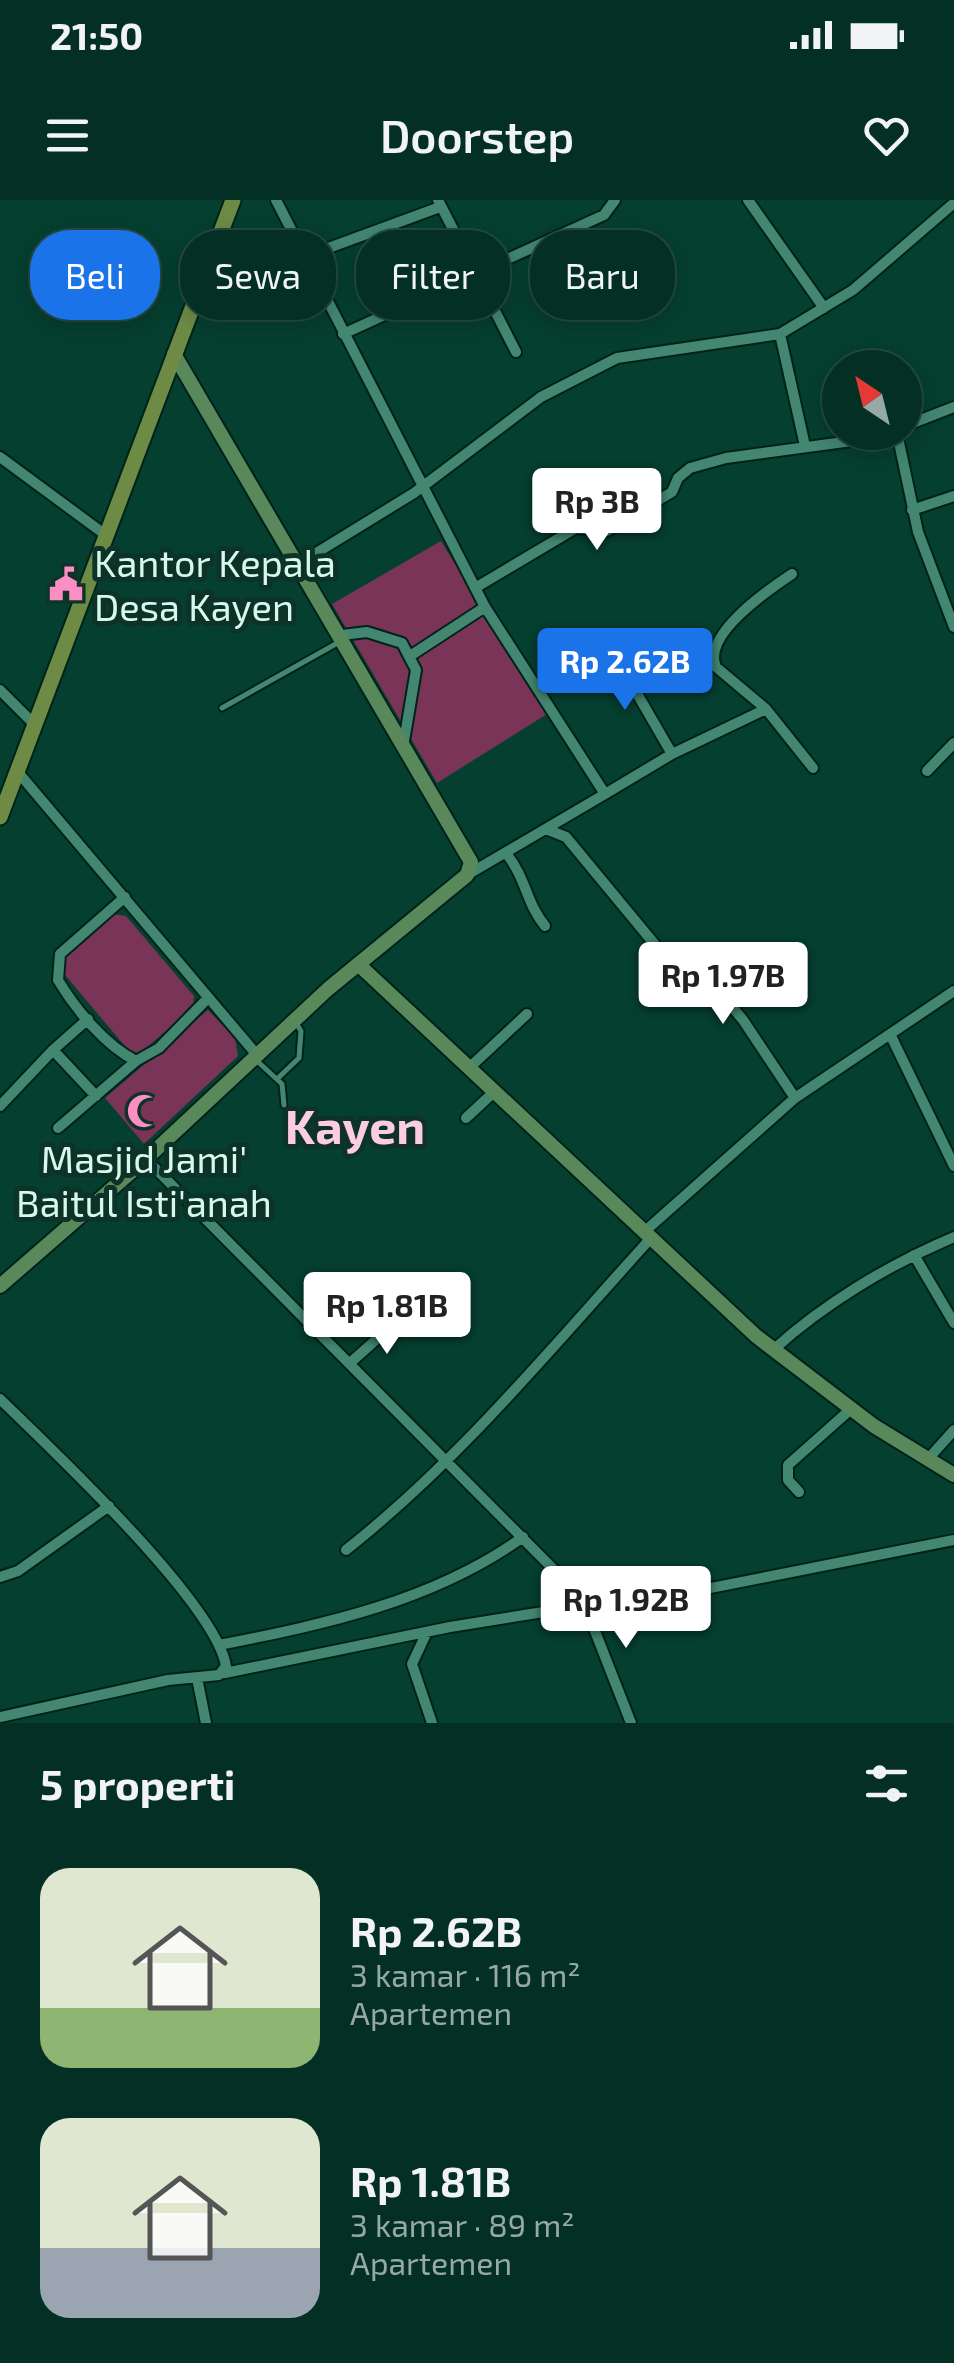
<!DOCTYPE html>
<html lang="id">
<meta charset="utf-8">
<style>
body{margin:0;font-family:"Exo 2",sans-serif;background:#123b31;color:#f1f3f6;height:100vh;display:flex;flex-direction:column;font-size:38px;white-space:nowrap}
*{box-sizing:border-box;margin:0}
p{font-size:32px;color:#97a9a6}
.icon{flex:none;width:55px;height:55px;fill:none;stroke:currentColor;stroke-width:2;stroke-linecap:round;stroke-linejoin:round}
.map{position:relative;height:1523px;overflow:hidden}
.panel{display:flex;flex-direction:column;background:#042f24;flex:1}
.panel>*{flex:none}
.banner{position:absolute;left:30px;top:30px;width:895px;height:90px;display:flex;gap:20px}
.needle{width:65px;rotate:325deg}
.tools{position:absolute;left:822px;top:150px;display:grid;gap:20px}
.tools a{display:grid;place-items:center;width:100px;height:100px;border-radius:50%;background:#042f24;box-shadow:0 5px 25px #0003,0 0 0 2px #254a41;font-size:50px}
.price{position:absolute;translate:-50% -85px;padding:0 22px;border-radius:10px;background:#fff;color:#222;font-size:32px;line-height:65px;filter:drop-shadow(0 2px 5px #0008)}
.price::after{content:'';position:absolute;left:50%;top:60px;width:30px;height:22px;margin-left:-15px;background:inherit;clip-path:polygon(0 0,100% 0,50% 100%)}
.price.active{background:#1a73e8;color:#fff}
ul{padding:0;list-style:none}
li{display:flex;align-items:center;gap:30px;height:250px;padding:0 40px}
li span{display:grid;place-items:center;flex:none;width:280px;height:200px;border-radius:30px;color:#555}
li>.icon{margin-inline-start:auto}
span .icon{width:120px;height:120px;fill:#fffc;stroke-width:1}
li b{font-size:42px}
h2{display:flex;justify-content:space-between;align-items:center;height:120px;padding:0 40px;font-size:42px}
.pill{padding:0 35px;border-radius:40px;background:#042f24;box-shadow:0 5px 25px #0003,0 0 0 2px #254a41;font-size:35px;line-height:90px}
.pill.active{background:#1a73e8;color:#fff}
.status{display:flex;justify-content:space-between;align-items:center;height:70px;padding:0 50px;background:#042f24;direction:ltr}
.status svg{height:28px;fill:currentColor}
header{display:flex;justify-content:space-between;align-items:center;height:130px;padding:0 40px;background:#042f24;font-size:45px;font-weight:600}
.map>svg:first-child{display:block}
.green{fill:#7a3458}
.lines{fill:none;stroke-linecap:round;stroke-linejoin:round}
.lane-casing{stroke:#002319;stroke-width:9}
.street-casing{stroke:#002319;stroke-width:14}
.secondary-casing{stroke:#002319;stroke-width:18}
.primary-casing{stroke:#002319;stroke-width:19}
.lane{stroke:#438771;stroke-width:5}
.street{stroke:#438771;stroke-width:10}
.secondary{stroke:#59895b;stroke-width:14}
.primary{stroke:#6e8b46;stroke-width:15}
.labels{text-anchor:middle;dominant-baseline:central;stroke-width:10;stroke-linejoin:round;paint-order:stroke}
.poi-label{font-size:38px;fill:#d7f9ec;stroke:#0d3227;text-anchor:start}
.district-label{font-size:48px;font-weight:bold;fill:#fccce1;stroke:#0d3227}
</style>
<div class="status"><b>21:50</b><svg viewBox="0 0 49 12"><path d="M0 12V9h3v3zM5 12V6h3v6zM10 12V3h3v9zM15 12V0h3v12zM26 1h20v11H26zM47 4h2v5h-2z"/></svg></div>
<header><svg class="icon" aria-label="menu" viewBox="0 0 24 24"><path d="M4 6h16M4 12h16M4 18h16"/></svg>Doorstep<svg class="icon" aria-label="heart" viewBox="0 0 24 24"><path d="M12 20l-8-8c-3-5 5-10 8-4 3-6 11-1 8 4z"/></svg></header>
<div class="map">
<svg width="954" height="1523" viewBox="0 0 954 1523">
<rect width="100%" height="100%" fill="#053f30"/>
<path class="green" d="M441,341L547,514L437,583L332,404Z
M113,714L126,716L194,796L193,808L140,853L129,851L60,769L62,756Z
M208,810L235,838L238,856L144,944L105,898Z"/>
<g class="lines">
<g class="lane-casing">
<path id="lane" d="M222,508L341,441
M256,860L282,884L284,905
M277,879L299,858L301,831L296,823"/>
</g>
<g class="street-casing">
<path id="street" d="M276,0L485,407L605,594L467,675
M438,0L516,152
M748,0L824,108
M304,57L440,7
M343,134L604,15L615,0
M780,134L805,246
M905,226L954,207
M897,233L918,332L954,427
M0,257L107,336
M912,310L954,296
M300,363L414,293L541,197L617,158L780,134L853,90L954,3
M792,374C768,390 702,435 716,467L766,509L813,568
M475,388L576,328L607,331L672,292L678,278L690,268L726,258L896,235
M342,435L367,432L402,443L416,470L404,541
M613,452L672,554
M410,456L485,407
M0,490L36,526
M17,571L257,855
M927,571L954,543
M605,594L672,554L766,509
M546,629L566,637L671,764L680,768L690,761L698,766L743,820L795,898L644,1032
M506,653C527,680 526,703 545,726
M125,697L60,754L58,780C76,810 105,845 136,861L159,848L208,798
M890,834L954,966
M53,850L88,819
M470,867L527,814
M795,898L954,791
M0,906L53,850L96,896
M466,918L495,891
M58,928L136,861
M146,959L582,1398L631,1523
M914,1055L954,1123
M773,1150C825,1103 890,1064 954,1037
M350,1163L397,1121
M0,1199C51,1249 215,1402 226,1466L219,1475L168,1480L0,1517
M928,1259L954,1230
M799,1292L788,1280V1265L851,1209
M346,1350C460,1260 553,1146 651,1038
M0,1377L18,1371L109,1306
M589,1412L954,1340
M427,1432L412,1464L432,1523
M219,1445C326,1424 434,1401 523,1337
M225,1473L450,1427L587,1405
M197,1478L206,1523"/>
</g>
<g class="secondary-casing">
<path id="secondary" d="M358,764L756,1136L874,1226L954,1275
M0,1086L146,959L328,789L467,675L471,662L174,154"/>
</g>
<g class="primary-casing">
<path id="primary" d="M0,617L233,0"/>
</g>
<use href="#lane" class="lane"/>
<use href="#street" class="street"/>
<use href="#secondary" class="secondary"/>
<use href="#primary" class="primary"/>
</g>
<defs>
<g id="civic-bare" transform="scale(2.7)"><path d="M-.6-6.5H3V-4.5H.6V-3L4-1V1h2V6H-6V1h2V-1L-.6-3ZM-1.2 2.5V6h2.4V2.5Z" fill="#fb8fc4" stroke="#0d3227" stroke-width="2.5" paint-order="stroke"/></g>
<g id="mosque-bare" transform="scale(2.7)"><path d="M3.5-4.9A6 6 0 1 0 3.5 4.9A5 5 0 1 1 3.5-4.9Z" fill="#fb8fc4" stroke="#0d3227" stroke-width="2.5" paint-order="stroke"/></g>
</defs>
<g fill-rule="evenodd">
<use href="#civic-bare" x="66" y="384"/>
<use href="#mosque-bare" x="144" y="911"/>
</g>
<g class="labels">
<g class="poi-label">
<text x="94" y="362">Kantor Kepala<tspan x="94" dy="44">Desa Kayen</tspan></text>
<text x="144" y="958" text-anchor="middle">Masjid Jami'<tspan x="144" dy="44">Baitul Isti'anah</tspan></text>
</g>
<g class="district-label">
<text x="355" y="925">Kayen</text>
</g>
</g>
</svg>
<div class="tools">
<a><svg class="needle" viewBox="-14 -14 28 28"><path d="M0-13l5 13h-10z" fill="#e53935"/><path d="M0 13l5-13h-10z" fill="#97a9a6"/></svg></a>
</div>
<b class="price" style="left:597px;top:353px">Rp 3B</b>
<b class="price active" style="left:625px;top:513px">Rp 2.62B</b>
<b class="price" style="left:723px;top:827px">Rp 1.97B</b>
<b class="price" style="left:387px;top:1157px">Rp 1.81B</b>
<b class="price" style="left:626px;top:1451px">Rp 1.92B</b>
<div class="banner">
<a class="pill active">Beli</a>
<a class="pill">Sewa</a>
<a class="pill">Filter</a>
<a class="pill">Baru</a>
</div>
</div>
<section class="panel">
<h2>5 properti<svg class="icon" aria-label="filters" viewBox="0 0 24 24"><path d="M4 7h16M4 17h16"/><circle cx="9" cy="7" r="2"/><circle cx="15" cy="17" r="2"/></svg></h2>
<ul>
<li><span style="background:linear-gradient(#dfe7d0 70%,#8fb573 0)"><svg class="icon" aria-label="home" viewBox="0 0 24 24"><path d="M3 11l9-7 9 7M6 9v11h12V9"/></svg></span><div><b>Rp 2.62B</b><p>3 kamar · 116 m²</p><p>Apartemen</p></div></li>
<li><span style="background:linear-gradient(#dfe7d0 65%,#9aa5b1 0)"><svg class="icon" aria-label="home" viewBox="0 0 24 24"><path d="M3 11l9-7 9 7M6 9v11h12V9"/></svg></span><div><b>Rp 1.81B</b><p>3 kamar · 89 m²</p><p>Apartemen</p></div></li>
</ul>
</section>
